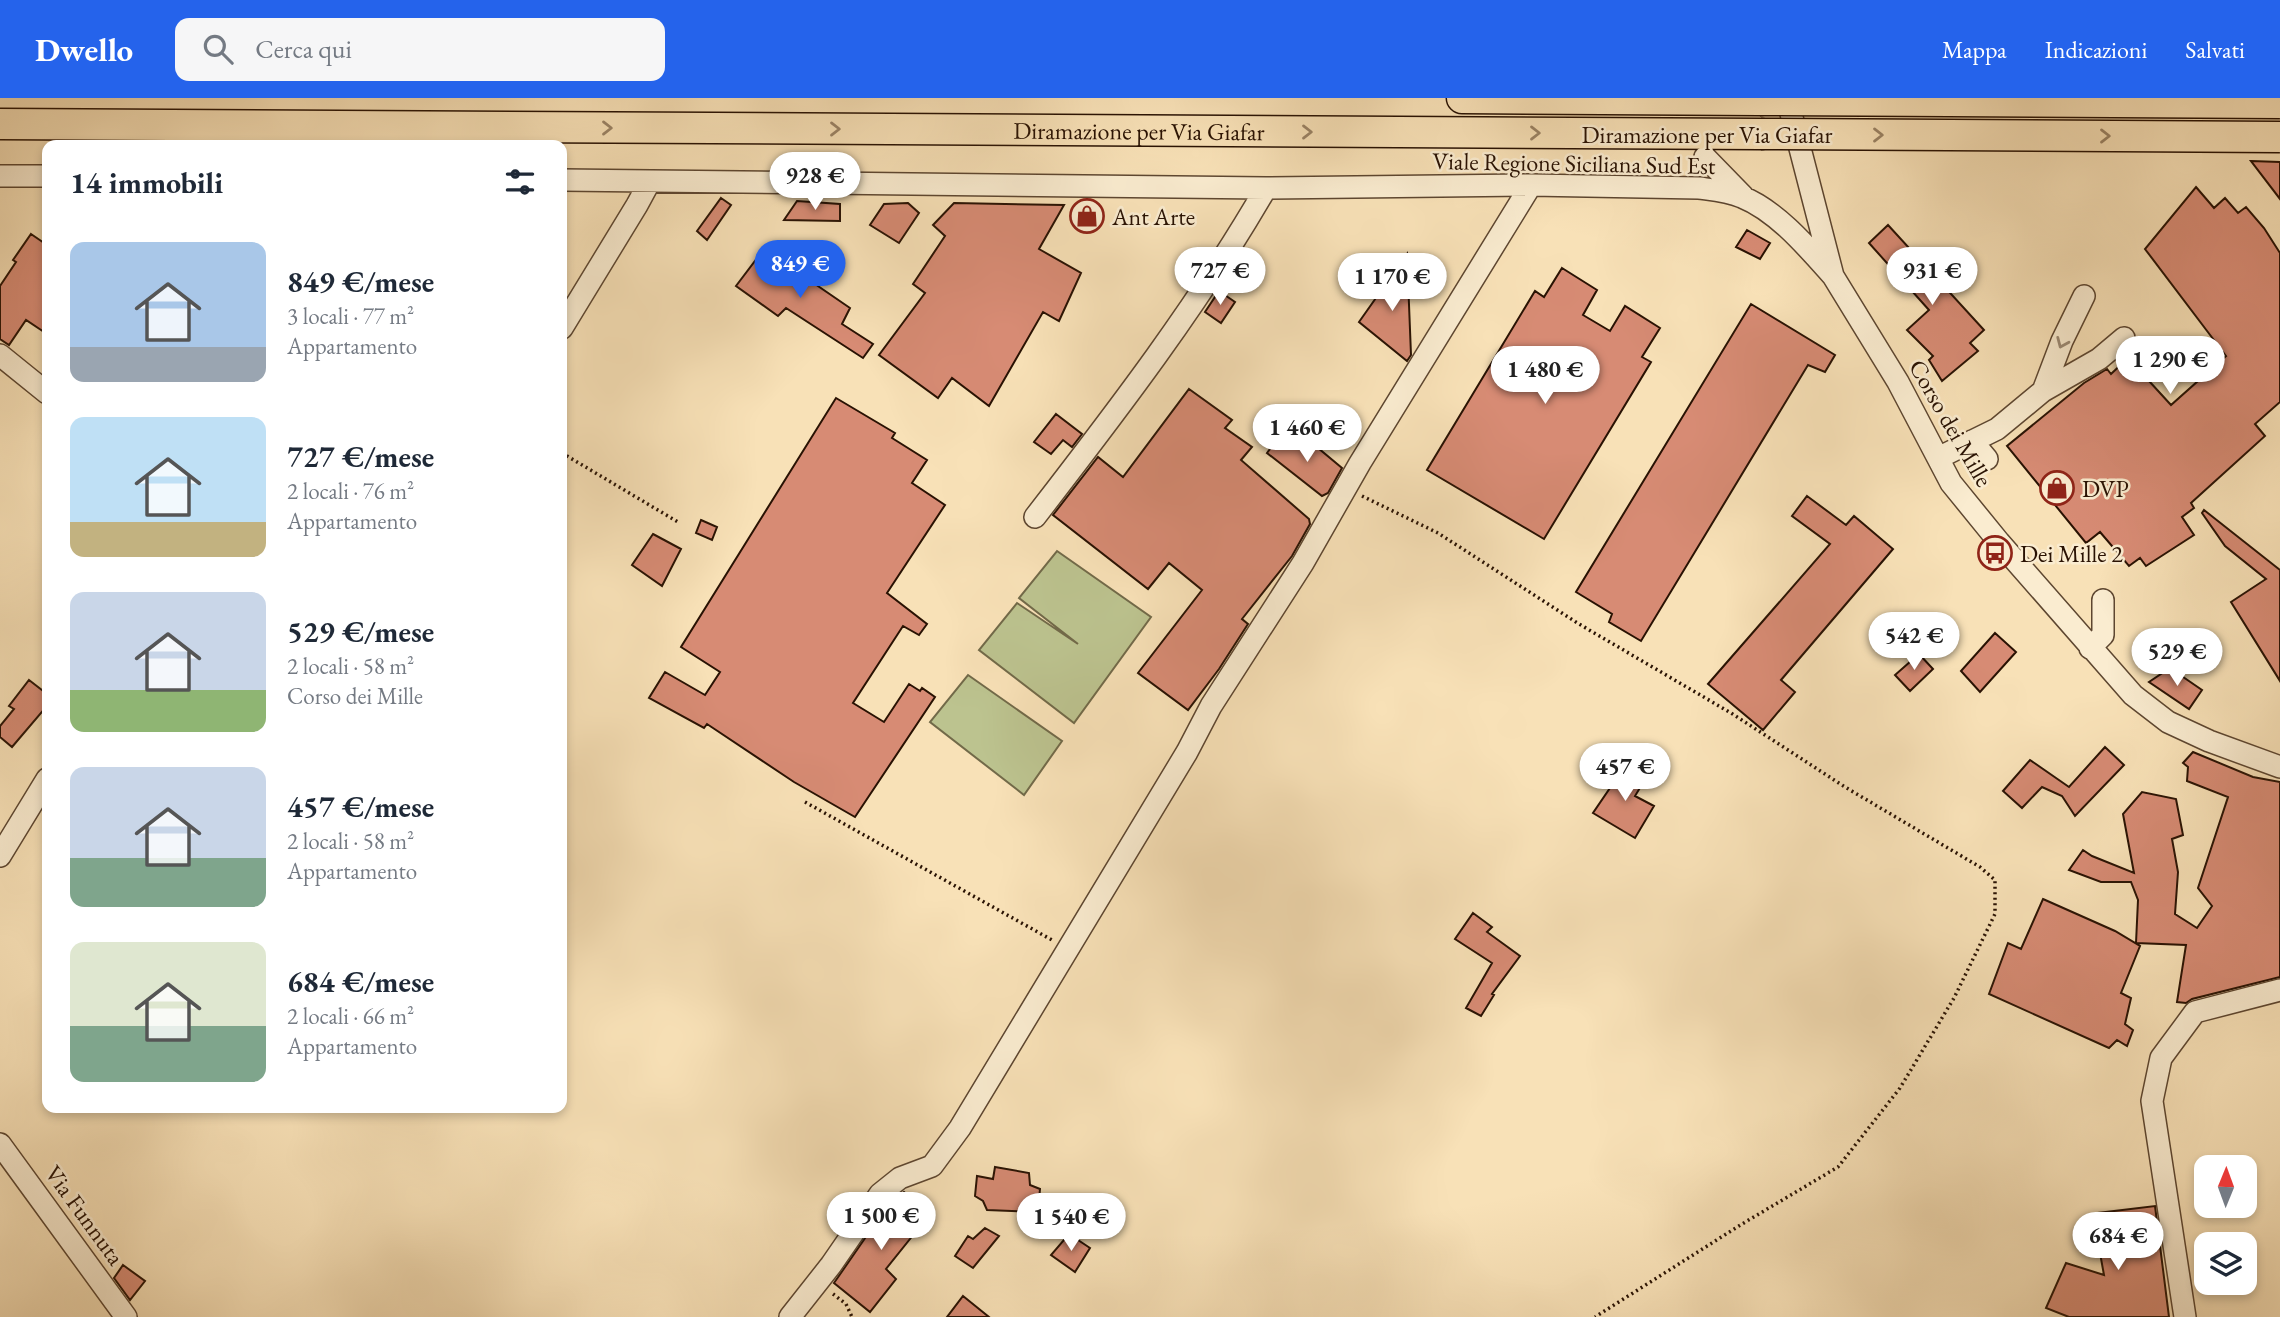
<!DOCTYPE html>
<html lang="it">
<meta charset="utf-8">
<style>
body{margin:0;font-family:"EB Garamond",serif;background:#f6f6f7;color:#1f2937;height:100vh;display:flex;flex-direction:column;font-size:26px;white-space:nowrap}
*{box-sizing:border-box;margin:0}
p{font-size:23px;color:#747a83}
.icon{flex:none;width:38px;height:38px;fill:none;stroke:currentColor;stroke-width:2;stroke-linecap:round;stroke-linejoin:round}
.map{position:relative;flex:1;overflow:hidden}
.drawer{position:absolute;left:42px;top:42px;width:525px;height:973px;display:flex;flex-direction:column;background:#fff;border-radius:14px;box-shadow:0 4px 10px #0003}
.drawer>*{flex:none}
.needle{width:46px;rotate:1deg}
.fabs{position:absolute;left:2194px;top:1057px;display:grid;gap:14px}
.fabs a{display:grid;place-items:center;width:63px;height:63px;border-radius:14px;background:#fff;box-shadow:0 4px 10px #0003;font-size:35px}
.price{position:absolute;translate:-50% -60px;padding:0 16px;border-radius:24px;background:#fff;color:#222;font-size:23px;line-height:46px;filter:drop-shadow(0 2px 4px #0008)}
.price::after{content:'';position:absolute;left:50%;top:42px;width:21px;height:16px;margin-left:-10px;background:inherit;clip-path:polygon(0 0,100% 0,50% 100%)}
.price.on{background:#2563eb;color:#fff}
ul{padding:0;list-style:none}
li{display:flex;align-items:center;gap:21px;height:175px;padding:0 28px}
li span{display:grid;place-items:center;flex:none;width:196px;height:140px;border-radius:14px;color:#555}
li>.icon{margin-inline-start:auto}
span .icon{width:84px;height:84px;fill:#fffc;stroke-width:1}
li b{font-size:30px}
h2{display:flex;justify-content:space-between;align-items:center;height:84px;padding:0 28px;font-size:30px}
header{display:flex;align-items:center;gap:42px;box-sizing:border-box;height:98px;padding:0 35px;background:#2563eb;color:#fff}
header strong{font-size:33px}
nav{display:flex;gap:38px;margin-inline-start:auto;font-size:24px}
.search{width:490px;height:63px;background:#f6f6f7;display:flex;align-items:center;gap:18px;box-sizing:border-box;padding:0 24px;border-radius:14px;color:#747a83;font-size:26px}
.map>svg:first-child{display:block}
.green{fill:#bcc38f;stroke:#726a49;stroke-width:2}
.building{fill:#d78b74;stroke:#291203;stroke-width:2}
.lines{fill:none;stroke-linecap:round;stroke-linejoin:round}
.minor-casing{stroke:#5d4630;stroke-width:24}
.highway-casing{stroke:#291203;stroke-width:33}
.path{stroke:#291203;stroke-width:3.5;stroke-dasharray:2 3.5;stroke-linecap:butt}
.minor{stroke:#faecd0;stroke-width:21}
.highway{stroke:#f8e1b7;stroke-width:30}
.highway-bridge-casing{stroke:#291203;stroke-width:33;stroke-linecap:butt}
.highway-bridge{stroke:#f8e1b7;stroke-width:30}
.oneway{stroke:#9b8466}
.oneway2{stroke:#9c8a74}
.labels{text-anchor:middle;dominant-baseline:central;stroke-width:5;stroke-linejoin:round;paint-order:stroke}
.street-label{font-size:24px;fill:#291203;stroke:#faecd0}
.poi-label{font-size:24px;fill:#291203;stroke:#faecd0;text-anchor:start}
</style>
<header>
<strong>Dwello</strong>
<div class="search"><svg class="icon" aria-label="search" viewBox="0 0 24 24"><circle cx="10" cy="10" r="6"/><path d="M15 15l6 6"/></svg>Cerca qui</div>
<nav><a>Mappa</a><a>Indicazioni</a><a>Salvati</a></nav>
</header>
<div class="map">
<svg width="2280" height="1219" viewBox="0 0 2280 1219">
<rect width="100%" height="100%" fill="#f8e1b7"/>
<filter id="stains"><feTurbulence type="fractalNoise" baseFrequency=".00286" numOctaves="4"/><feColorMatrix values="0 0 0 0 .2 0 0 0 0 .09 0 0 0 0 .02 0 0 0 .5 -.17"/></filter>
<radialGradient id="worn" r=".72"><stop offset=".6" stop-color="#630" stop-opacity="0"/><stop offset="1" stop-color="#630" stop-opacity=".3"/></radialGradient>
<path class="green" d="M1057,453L1151,519L1074,625L979,552L1017,505L1078,546L1019,500Z
M968,577L1062,643L1024,697L930,624Z"/>
<path class="building" d="M2251,63L2280,64V101Z
M2196,89L2214,110L2225,100L2238,115L2246,109L2264,130L2280,155V304L2255,326L2265,338L2191,405L2194,410L2182,419L2194,437L2146,468L2140,460L2129,468L2100,434L2086,445L2007,348L2084,285L2107,271L2111,276L2128,260L2171,307L2226,258L2145,151Z
M721,100L731,107L707,142L697,133Z
M797,103L840,106V123L784,122Z
M908,105L919,115L899,145L870,127L884,106Z
M954,105L1064,107L1039,151L1081,175L1059,223L1043,214L989,308L952,280L938,300L879,257L925,195L913,186L945,138L933,127Z
M1888,127L1984,232L1970,245L1978,253L1942,283L1929,262L1933,258L1907,232L1929,212L1869,145Z
M1747,132L1770,145L1760,161L1736,149Z
M31,136L47,147V236L26,222L9,247L0,241V188L16,164L13,162Z
M764,151L850,210L842,226L873,246L863,260L786,210L778,218L736,188Z
M1407,156L1411,257L1407,263L1359,224Z
M1562,170L1597,192L1583,217L1610,233L1625,208L1660,230L1642,259L1651,264L1544,441L1427,372L1535,193L1544,199Z
M1219,193L1235,204L1221,225L1205,214Z
M1751,206L1835,257L1825,274L1808,267L1641,543L1609,524L1612,516L1576,494Z
M1189,291L1232,322L1225,330L1252,349L1241,362L1309,421L1310,426L1292,458L1242,521L1248,526L1219,571L1188,612L1138,575L1202,492L1169,465L1148,491L1053,417L1098,359L1123,379Z
M836,300L895,335L892,340L927,362L912,385L945,407L887,495L927,526L919,537L903,528L853,605L884,624L909,586L920,593L922,590L935,599L855,719L794,684L707,626L704,630L649,600L665,574L705,597L720,574L681,549Z
M1056,316L1082,336L1072,349L1063,342L1051,356L1034,344Z
M1281,336L1304,354L1312,345L1342,370L1328,395L1322,398L1267,355Z
M1807,398L1846,427L1854,418L1893,451L1781,582L1795,594L1763,632L1708,586L1830,446L1792,418Z
M2204,412L2280,472V583L2231,504L2266,481L2225,448L2202,415Z
M701,422L717,429L712,442L696,435Z
M653,436L681,451L662,488L632,467Z
M1995,535L2016,554L1980,594L1961,573Z
M1919,556L1933,571L1910,593L1895,577Z
M2170,570L2202,592L2189,611L2149,584Z
M29,582L47,596V608L12,649L0,639V628L14,611L9,608Z
M2105,649L2124,667L2075,718L2062,698L2042,689L2022,710L2003,693L2030,662L2069,689Z
M2193,654L2253,679L2280,684V879L2192,901L2186,905L2177,904L2186,847L2136,845L2138,802L2131,784H2101L2069,772L2083,752L2092,758L2134,775L2123,716L2142,694L2176,701L2183,737L2172,741L2178,774L2175,816L2197,830L2212,808L2198,790L2228,699L2187,683L2188,669L2183,665Z
M1627,665L1647,678L1635,698L1654,708L1635,740L1593,715Z
M2043,801L2115,833L2140,848L2121,895L2131,900L2125,926L2133,932L2127,948L2117,942L2109,950L1989,896L2008,845L2021,851Z
M1473,815L1492,829L1487,834L1520,858L1492,896L1494,897L1481,918L1466,910L1492,865L1455,841Z
M995,1069L1029,1075L1030,1087L1040,1091L1038,1114L987,1112L983,1103L975,1098L977,1078L993,1081Z
M904,1094L930,1116L886,1171L896,1181L870,1214L834,1185L888,1107Z
M2155,1108L2169,1219H2069L2046,1210L2066,1165L2104,1177L2096,1133L2098,1115Z
M985,1130L999,1138L973,1170L955,1158L968,1138L973,1141Z
M1069,1136L1090,1150L1075,1174L1051,1157Z
M123,1167L145,1183L130,1202L114,1180Z
M963,1198L989,1219H947Z"/>
<g class="lines">
<g class="minor-casing">
<path id="minor" d="M1787,0L1833,178L1898,284L1951,385L1999,444L2133,597L2168,624L2209,643L2280,669
M1705,59L1743,98
M0,78H47
M562,82L1266,90L1531,87L1699,90C1714,92 1728,93 1742,99C1777,113 1808,150 1833,178
M562,230L637,107L650,83
M0,257L47,295
M2043,293L2062,243L2084,198
M1972,343L1987,361
M1938,360L1997,331L2043,293L2099,261L2124,240
M1035,419C1117,313 1199,206 1266,90
M2090,550L2103,537V502
M0,758L47,681
M0,1046L126,1219
M790,1219L831,1167L880,1096L900,1080L932,1068L960,1030L1187,654L1211,608L1303,465L1360,365L1531,87
M2185,1219L2152,1003L2161,960L2195,914L2280,892"/>
</g>
<g class="highway-casing">
<g id="highway">
<path d="M1462,0L1760,2"/>
<path id="s1" d="M0,26L1761,36"/>
</g>
</g>
<path class="path" d="M562,355L678,424
M1362,398L1438,435L1579,526L1731,615L1845,689L1980,769L1995,782V816L1954,900L1900,990L1838,1069L1742,1126L1595,1219
M805,704L1052,842
M833,1196L846,1206L852,1219"/>
<use href="#minor" class="minor"/>
<use href="#highway" class="highway"/>
<g class="highway-bridge-casing">
<path id="highway-bridge" d="M1760,2L2280,5
M1761,36L2280,39"/>
</g>
<use href="#highway-bridge" class="highway-bridge"/>
</g>
<defs><path id="oneway-chevron" d="M-2-3.5L2.5 0L-2 3.5" fill="none" stroke-width="1.6" stroke-linecap="round" stroke-linejoin="round" transform="scale(1.75)"/></defs>
<g class="oneway">
<use href="#oneway-chevron" transform="translate(607 30)"/>
<use href="#oneway-chevron" transform="translate(835 31)"/>
<use href="#oneway-chevron" transform="translate(1307 34)"/>
<use href="#oneway-chevron" transform="translate(1535 35)"/>
<use href="#oneway-chevron" transform="translate(1878 37)"/>
<use href="#oneway-chevron" transform="translate(2105 38)"/>
</g>
<use class="oneway2" href="#oneway-chevron" transform="translate(2062 245) rotate(113)"/>
<defs>
<g id="shop-ring" transform="scale(1.75)"><circle r="9.5" fill="#faecd0" stroke="#8f2418" stroke-width="1.5"/><path d="M-5-2.5h2.3a2.7 3.5 0 0 1 5.4 0H5L5.5 6h-11ZM-1.5-2.5h3a1.5 2.3 0 0 0-3 0Z" fill="#8f2418"/></g>
<g id="bus-ring" transform="scale(1.75)"><circle r="9.5" fill="#faecd0" stroke="#8f2418" stroke-width="1.5"/><path d="M-5-6H5V4H4V6H2V4H-2V6H-4V4H-5ZM-3.5-4V0h7V-4ZM-3.5 1.2v1.5H-2V1.2ZM2 1.2v1.5H3.5V1.2Z" fill="#8f2418"/></g>
</defs>
<g fill-rule="evenodd">
<use href="#shop-ring" x="1087" y="118"/>
<use href="#shop-ring" x="2057" y="390"/>
<use href="#bus-ring" x="1995" y="455"/>
</g>
<g class="labels">
<g class="street-label">
<text stroke="none"><textPath href="#s1" startOffset="1139">Diramazione per Via Giafar</textPath></text>
<text x="1707" y="36">Diramazione per Via Giafar</text>
<text transform="translate(1574 65) rotate(1)">Viale Regione Siciliana Sud Est</text>
<text transform="translate(1951 325) rotate(60)">Corso dei Mille</text>
<text transform="translate(85 1117) rotate(54)">Via Funnuta</text>
</g>
<g class="poi-label">
<text x="1112" y="118">Ant Arte</text>
<text x="2082" y="390">DVP</text>
<text x="2020" y="455">Dei Mille 2</text>
</g>
</g>
<rect width="100%" height="100%" filter="url(#stains)"/>
<rect width="100%" height="100%" fill="url(#worn)"/>
</svg>
<div class="fabs">
<a><svg class="needle" viewBox="-14 -14 28 28"><path d="M0-13l5 13h-10z" fill="#e53935"/><path d="M0 13l5-13h-10z" fill="#747a83"/></svg></a>
<a><svg class="icon" aria-label="layers" viewBox="0 0 24 24"><path d="M12 4l9 5-9 5-9-5zM3 14l9 5 9-5"/></svg></a>
</div>
<b class="price" style="left:815px;top:114px">928 €</b>
<b class="price on" style="left:800px;top:202px">849 €</b>
<b class="price" style="left:1220px;top:209px">727 €</b>
<b class="price" style="left:1932px;top:209px">931 €</b>
<b class="price" style="left:1392px;top:215px">1 170 €</b>
<b class="price" style="left:2170px;top:298px">1 290 €</b>
<b class="price" style="left:1545px;top:308px">1 480 €</b>
<b class="price" style="left:1307px;top:366px">1 460 €</b>
<b class="price" style="left:1914px;top:574px">542 €</b>
<b class="price" style="left:2177px;top:590px">529 €</b>
<b class="price" style="left:1625px;top:705px">457 €</b>
<b class="price" style="left:881px;top:1154px">1 500 €</b>
<b class="price" style="left:1071px;top:1155px">1 540 €</b>
<b class="price" style="left:2118px;top:1174px">684 €</b>
<section class="drawer">
<h2>14 immobili<svg class="icon" aria-label="filters" viewBox="0 0 24 24"><path d="M4 7h16M4 17h16"/><circle cx="9" cy="7" r="2"/><circle cx="15" cy="17" r="2"/></svg></h2>
<ul>
<li><span style="background:linear-gradient(#a9c7e8 75%,#9aa5b1 0)"><svg class="icon" aria-label="home" viewBox="0 0 24 24"><path d="M3 11l9-7 9 7M6 9v11h12V9"/></svg></span><div><b>849 €/mese</b><p>3 locali · 77 m²</p><p>Appartamento</p></div></li>
<li><span style="background:linear-gradient(#bfe0f5 75%,#c2b280 0)"><svg class="icon" aria-label="home" viewBox="0 0 24 24"><path d="M3 11l9-7 9 7M6 9v11h12V9"/></svg></span><div><b>727 €/mese</b><p>2 locali · 76 m²</p><p>Appartamento</p></div></li>
<li><span style="background:linear-gradient(#c9d6e8 70%,#8fb573 0)"><svg class="icon" aria-label="home" viewBox="0 0 24 24"><path d="M3 11l9-7 9 7M6 9v11h12V9"/></svg></span><div><b>529 €/mese</b><p>2 locali · 58 m²</p><p>Corso dei Mille</p></div></li>
<li><span style="background:linear-gradient(#c9d6e8 65%,#7fa58c 0)"><svg class="icon" aria-label="home" viewBox="0 0 24 24"><path d="M3 11l9-7 9 7M6 9v11h12V9"/></svg></span><div><b>457 €/mese</b><p>2 locali · 58 m²</p><p>Appartamento</p></div></li>
<li><span style="background:linear-gradient(#dfe7d0 60%,#7fa58c 0)"><svg class="icon" aria-label="home" viewBox="0 0 24 24"><path d="M3 11l9-7 9 7M6 9v11h12V9"/></svg></span><div><b>684 €/mese</b><p>2 locali · 66 m²</p><p>Appartamento</p></div></li>
</ul>
</section>
</div>
